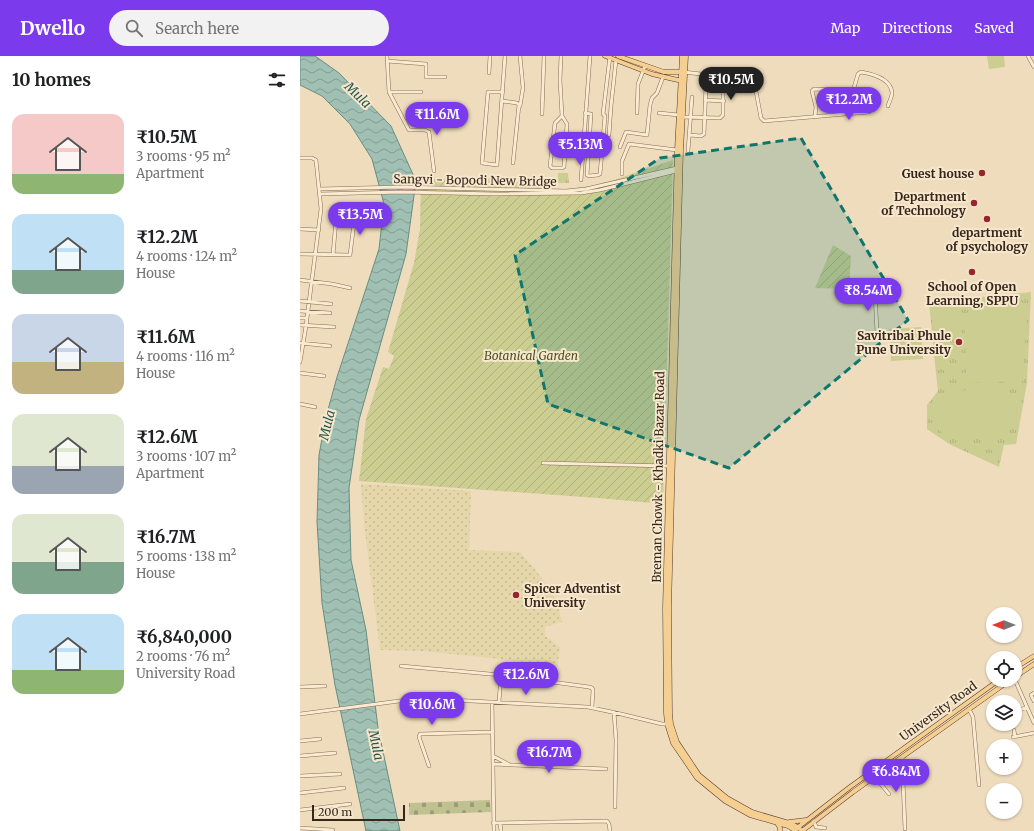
<!DOCTYPE html>
<meta charset="utf-8">
<style>
body{margin:0;font-family:Merriweather,serif;background:#f2f2f2;color:#202124;height:100vh;display:flex;flex-direction:column;font-size:15px;white-space:nowrap}
*{box-sizing:border-box;margin:0}
p{font-size:13px;color:#757577}
.icon{flex:none;width:22px;height:22px;fill:none;stroke:currentColor;stroke-width:2;stroke-linecap:round;stroke-linejoin:round}
.map{position:relative;flex:1;overflow:hidden}
.details{display:flex;flex-direction:column;background:#fff;width:300px}
.details>*{flex:none}
.needle{width:26px;rotate:270deg}
.tools{position:absolute;left:686px;top:551px;display:grid;gap:8px}
.tools a{display:grid;place-items:center;width:36px;height:36px;border-radius:50%;background:#fff;box-shadow:0 1px 3px #0004;font-size:20px}
.scale{position:absolute;left:12px;bottom:10px;width:93px;box-sizing:border-box;padding-left:4px;border:2px solid #36261b;border-top:0;font-size:11px;line-height:14px;white-space:nowrap;color:#36261b;-webkit-text-stroke:3px #f6e7cd;paint-order:stroke}
.price{position:absolute;translate:-50% -34px;padding:0 9px;border-radius:14px;background:#7c3aed;color:#fff;font-size:13px;line-height:26px;filter:drop-shadow(0 1px 2px #0008)}
.price::after{content:'';position:absolute;left:50%;top:24px;width:12px;height:9px;margin-left:-6px;background:inherit;clip-path:polygon(0 0,100% 0,50% 100%)}
.price.current{background:#222;color:#fff}
ul{padding:0;list-style:none}
li{display:flex;align-items:center;gap:12px;height:100px;padding:0 12px}
li span{display:grid;place-items:center;flex:none;width:112px;height:80px;border-radius:12px;color:#555}
li>.icon{margin-inline-start:auto}
span .icon{width:48px;height:48px;fill:#fffc;stroke-width:1}
li b{font-size:17px}
h2{display:flex;justify-content:space-between;align-items:center;height:48px;padding:0 12px;font-size:17px}
header{display:flex;align-items:center;gap:24px;box-sizing:border-box;height:56px;padding:0 20px;background:#7c3aed;color:#fff}
header strong{font-size:19px}
nav{display:flex;gap:22px;margin-inline-start:auto;font-size:14px}
.search{width:280px;height:36px;background:#f2f2f2;display:flex;align-items:center;gap:10px;box-sizing:border-box;padding:0 14px;border-radius:22px;color:#757577;font-size:15px}
main{display:flex;flex:1;min-height:0}
.map>svg:first-child{display:block}
.farmland{fill:url(#farmland-dots)}
.cemetery{fill:url(#cemetery-stones)}
.park{fill:url(#park-tufts)}
.garden{fill:url(#garden-furrows)}
.pitch{fill:#cbcd91}
.water{fill:url(#water-waves);stroke:#688e81}
.lines{fill:none;stroke-linecap:round;stroke-linejoin:round}
.minor-casing{stroke:#876c56;stroke-width:4}
.major-casing{stroke:#553b2b;stroke-width:5}
.minor{stroke:#faead0;stroke-width:3}
.major{stroke:#f5ce92;stroke-width:4}
.marked{fill:#0f766e;fill-opacity:0.2;stroke:#0f766e;stroke-width:3;stroke-dasharray:8 5;stroke-linejoin:round}
.poi-dot{fill:#98242e;stroke:#f6e7cd;stroke-width:1.5}
.labels{text-anchor:middle;dominant-baseline:central;stroke-width:4;stroke-linejoin:round;paint-order:stroke}
.poi-label{font-size:12px;font-weight:bold;fill:#36261b;stroke:#f6e7cd;text-anchor:end}
.street-label{font-size:12px;fill:#36261b;stroke:#f6e7cd}
.park-label{font-size:12px;font-style:italic;fill:#4b5321;stroke:#f6e7cd}
.water-label{font-size:13px;font-style:italic;fill:#2a5750;stroke:#f6e7cd}
</style>
<header>
<strong>Dwello</strong>
<div class="search"><svg class="icon" aria-label="search" viewBox="0 0 24 24"><circle cx="10" cy="10" r="6"/><path d="M15 15l6 6"/></svg>Search here</div>
<nav><a>Map</a><a>Directions</a><a>Saved</a></nav>
</header>
<main>
<section class="details">
<h2>10 homes<svg class="icon" aria-label="filters" viewBox="0 0 24 24"><path d="M4 7h16M4 17h16"/><circle cx="9" cy="7" r="2"/><circle cx="15" cy="17" r="2"/></svg></h2>
<ul>
<li><span style="background:linear-gradient(#f6c9c9 75%,#8fb573 0)"><svg class="icon" aria-label="home" viewBox="0 0 24 24"><path d="M3 11l9-7 9 7M6 9v11h12V9"/></svg></span><div><b>₹10.5M</b><p>3 rooms · 95 m²</p><p>Apartment</p></div></li>
<li><span style="background:linear-gradient(#bfe0f5 70%,#7fa58c 0)"><svg class="icon" aria-label="home" viewBox="0 0 24 24"><path d="M3 11l9-7 9 7M6 9v11h12V9"/></svg></span><div><b>₹12.2M</b><p>4 rooms · 124 m²</p><p>House</p></div></li>
<li><span style="background:linear-gradient(#c9d6e8 60%,#c2b280 0)"><svg class="icon" aria-label="home" viewBox="0 0 24 24"><path d="M3 11l9-7 9 7M6 9v11h12V9"/></svg></span><div><b>₹11.6M</b><p>4 rooms · 116 m²</p><p>House</p></div></li>
<li><span style="background:linear-gradient(#dfe7d0 65%,#9aa5b1 0)"><svg class="icon" aria-label="home" viewBox="0 0 24 24"><path d="M3 11l9-7 9 7M6 9v11h12V9"/></svg></span><div><b>₹12.6M</b><p>3 rooms · 107 m²</p><p>Apartment</p></div></li>
<li><span style="background:linear-gradient(#dfe7d0 60%,#7fa58c 0)"><svg class="icon" aria-label="home" viewBox="0 0 24 24"><path d="M3 11l9-7 9 7M6 9v11h12V9"/></svg></span><div><b>₹16.7M</b><p>5 rooms · 138 m²</p><p>House</p></div></li>
<li><span style="background:linear-gradient(#bfe0f5 70%,#8fb573 0)"><svg class="icon" aria-label="home" viewBox="0 0 24 24"><path d="M3 11l9-7 9 7M6 9v11h12V9"/></svg></span><div><b>₹6,840,000</b><p>2 rooms · 76 m²</p><p>University Road</p></div></li>
</ul>
</section>
<div class="map">
<svg width="734" height="775" viewBox="0 0 734 775">
<defs>
<pattern id="farmland-dots" width="8" height="8" patternUnits="userSpaceOnUse"><rect width="8" height="8" fill="#e5d7aa"/><path d="M2 2h.1M6 6h.1" fill="none" stroke="#c5b892" stroke-width="1.8" stroke-linecap="round"/></pattern>
<pattern id="cemetery-stones" width="16" height="16" patternUnits="userSpaceOnUse"><rect width="16" height="16" fill="#bfc191"/><path d="M2 7V4a2 2 0 0 1 4 0v3zM10 15v-3a2 2 0 0 1 4 0v3z" fill="#9c9d76"/></pattern>
<pattern id="park-tufts" width="24" height="20" patternUnits="userSpaceOnUse"><rect width="24" height="20" fill="#cbcd91"/><path d="M3 7l-1-3M5 7V3M7 7l1-3M15 17l-1-3M17 17v-4M19 17l1-3" fill="none" stroke="#afb07c"/></pattern>
<pattern id="garden-furrows" width="10" height="10" patternUnits="userSpaceOnUse"><rect width="10" height="10" fill="#cbcd91"/><path d="M-1 1l2-2M0 10L10 0M9 11l2-2" fill="none" stroke="#afb07c"/></pattern>
<pattern id="water-waves" width="16" height="10" patternUnits="userSpaceOnUse"><rect width="16" height="10" fill="#a1c0b4"/><path d="M0 5q4-4 8 0t8 0" fill="none" stroke="#849c92"/></pattern>
</defs>
<rect width="100%" height="100%" fill="#efdcbd"/>
<path class="farmland" d="M61,428L171,435L169,494L220,496L235,513L253,539L259,554L262,566L245,571V580L260,591L257,612L192,602L122,595L80,594L64,468Z"/>
<path class="cemetery" d="M190,744L191,756L109,759V747Z"/>
<path class="park" d="M258,117H268L269,127H258Z
M731,236L727,327L716,388L704,389L699,411L649,388L627,373V349L638,335L635,308L629,246Z"/>
<path class="garden" d="M373,104L363,448L298,442L59,425L66,363L83,311L89,313L94,300L88,296L114,207L120,173L121,123L197,122L249,133H267L290,130L317,123Z
M533,189L551,200L549,233L515,232Z"/>
<path class="pitch" d="M687,0H704L705,11L689,13Z
M693,239C711,241 728,252 727,272C727,276 725,280 725,284C724,298 723,312 723,325L667,327L665,287L667,286C660,262 668,245 693,239Z
M656,248L658,273L634,275L632,249Z
M621,271L623,303L591,305L589,273Z
M694,333C716,337 727,365 705,376V379L642,381V376C636,372 633,364 633,357C634,329 675,335 694,333Z"/>
<path class="water" d="M0,0H15L39,17L91,70L116,125L106,198L59,364L49,432L51,504L66,574L78,672L100,775H66L35,629L22,547L17,466L19,399L26,361L37,321L79,193L84,148L72,103L50,68L22,40L0,29Z"/>
<g class="lines">
<g class="minor-casing">
<path id="minor" d="M87,0L89,36L109,74H125L129,76L134,115
M261,0L260,24L262,60L267,68L264,111L262,112H252L250,110L255,67L262,60
M728,0L734,11
M87,5L126,8V21H145
M385,16C403,19 442,20 455,30L461,62L464,65L569,56L570,54L567,38L565,37L539,34L514,33L512,35L516,51L515,60
M189,17L190,0
M553,35L558,18L561,16C573,18 591,23 592,37C592,41 589,46 588,50
M89,36H121
M203,36H188L182,107L197,109L205,0
M405,44L424,45
M202,45L217,47L219,49L213,107
M220,50L223,32L220,0
M285,57L291,58L287,119L289,120L298,119L300,118L305,60L303,58L310,0
M337,57L338,28L345,10
M359,57L379,59
M242,58L244,0
M383,61L420,62L423,59V29C418,26 409,25 406,29L404,78L401,80L390,79
M309,79L311,50L316,4
M320,91L326,76L347,79L350,49L352,42L357,37L363,21
M388,95L392,41
M0,102H12L16,104L21,153L6,270L0,306
M322,118V105L329,88L377,94
M281,124L290,0
M19,133L100,131L266,135L286,133L377,112
M20,138L101,136L196,138L281,137L300,134L376,115
M0,173L19,174
M0,198L50,199L55,159
M33,199L36,164
M0,224L32,228L50,232
M575,235L577,277
M0,245L31,248
M0,255L30,257
M0,262H7
M0,269L34,271
M0,287L30,290
M0,317L24,320
M0,348L15,351
M243,407L369,410
M101,610L201,619L289,631L292,632L293,634L292,651
M715,624L734,667
M0,631L25,630
M734,637L731,639L734,645
M192,646L194,775
M199,646L201,619
M669,653L673,661L679,729
M314,656L316,684L315,751
M715,656L727,651
M0,658L107,644L132,643L288,651L321,658L362,668H369
M714,674L715,681
M713,681L734,677
M0,685L20,683
M0,700L35,697
M193,700L210,709
M602,701L605,773
M193,708L306,713
M129,710L119,681L120,678L193,676
M0,720L40,718
M575,721L589,738
M0,737L44,732
M0,754L50,748
M514,765L516,771L525,772
M193,767L307,765L309,768L310,775
M200,767L201,775
M0,772L33,774"/>
</g>
<g class="major-casing">
<path id="major" d="M305,0L352,18L382,25
M318,0L364,16H383
M382,0L377,94L365,552L366,657L367,668L373,687L397,722L425,745L450,759L488,770L496,775
M386,0L381,94L369,552L370,657L371,668L377,686L399,719L427,742L452,756L489,767L498,771L502,775
M715,612L734,600
M715,621L734,608
M489,766L506,764
M477,767L480,772V775
M497,772L550,731L699,624
M502,775L553,736L710,624"/>
</g>
<use href="#minor" class="minor"/>
<use href="#major" class="major"/>
</g>
<path class="marked" d="M501,82L608,264L429,412L248,348L215,199L360,102Z"/>
<g class="poi-dot">
<circle cx="682" cy="117" r="4"/>
<circle cx="674" cy="147" r="4"/>
<circle cx="687" cy="163" r="4"/>
<circle cx="672" cy="216" r="4"/>
<circle cx="659" cy="286" r="4"/>
<circle cx="216" cy="539" r="4"/>
</g>
<g class="labels">
<g class="poi-label">
<text x="674" y="117">Guest house</text>
<text x="666" y="140">Department<tspan x="666" dy="14">of Technology</tspan></text>
<text x="687" y="176" text-anchor="middle">department<tspan x="687" dy="14">of psychology</tspan></text>
<text x="672" y="230" text-anchor="middle">School of Open<tspan x="672" dy="14">Learning, SPPU</tspan></text>
<text x="651" y="279">Savitribai Phule<tspan x="651" dy="14">Pune University</tspan></text>
<text x="224" y="532" text-anchor="start">Spicer Adventist<tspan x="224" dy="14">University</tspan></text>
</g>
<g class="street-label">
<text transform="translate(175 124) rotate(1)">Sangvi - Bopodi New Bridge</text>
<text transform="translate(358 421) rotate(-89)">Breman Chowk - Khadki Bazar Road</text>
<text transform="translate(638 655) rotate(-36)">University Road</text>
</g>
<g class="park-label">
<text x="231" y="299">Botanical Garden</text>
</g>
<g class="water-label">
<text transform="translate(58 39) rotate(44)">Mula</text>
<text transform="translate(27 369) rotate(-76)">Mula</text>
<text transform="translate(76 689) rotate(78)">Mula</text>
</g>
</g>
</svg>
<div class="tools">
<a><svg class="needle" viewBox="-14 -14 28 28"><path d="M0-13l5 13h-10z" fill="#e53935"/><path d="M0 13l5-13h-10z" fill="#757577"/></svg></a>
<a><svg class="icon" aria-label="locate" viewBox="0 0 24 24"><circle cx="12" cy="12" r="6"/><path d="M12 2v4M12 18v4M2 12h4M18 12h4"/></svg></a>
<a><svg class="icon" aria-label="layers" viewBox="0 0 24 24"><path d="M12 4l9 5-9 5-9-5zM3 14l9 5 9-5"/></svg></a>
<a>+</a>
<a>−</a>
</div>
<div class="scale">200 m</div>
<b class="price current" style="left:431px;top:45px">₹10.5M</b>
<b class="price" style="left:549px;top:65px">₹12.2M</b>
<b class="price" style="left:137px;top:80px">₹11.6M</b>
<b class="price" style="left:280px;top:110px">₹5.13M</b>
<b class="price" style="left:60px;top:180px">₹13.5M</b>
<b class="price" style="left:568px;top:256px">₹8.54M</b>
<b class="price" style="left:226px;top:640px">₹12.6M</b>
<b class="price" style="left:132px;top:670px">₹10.6M</b>
<b class="price" style="left:249px;top:718px">₹16.7M</b>
<b class="price" style="left:596px;top:737px">₹6.84M</b>
</div>
</main>
